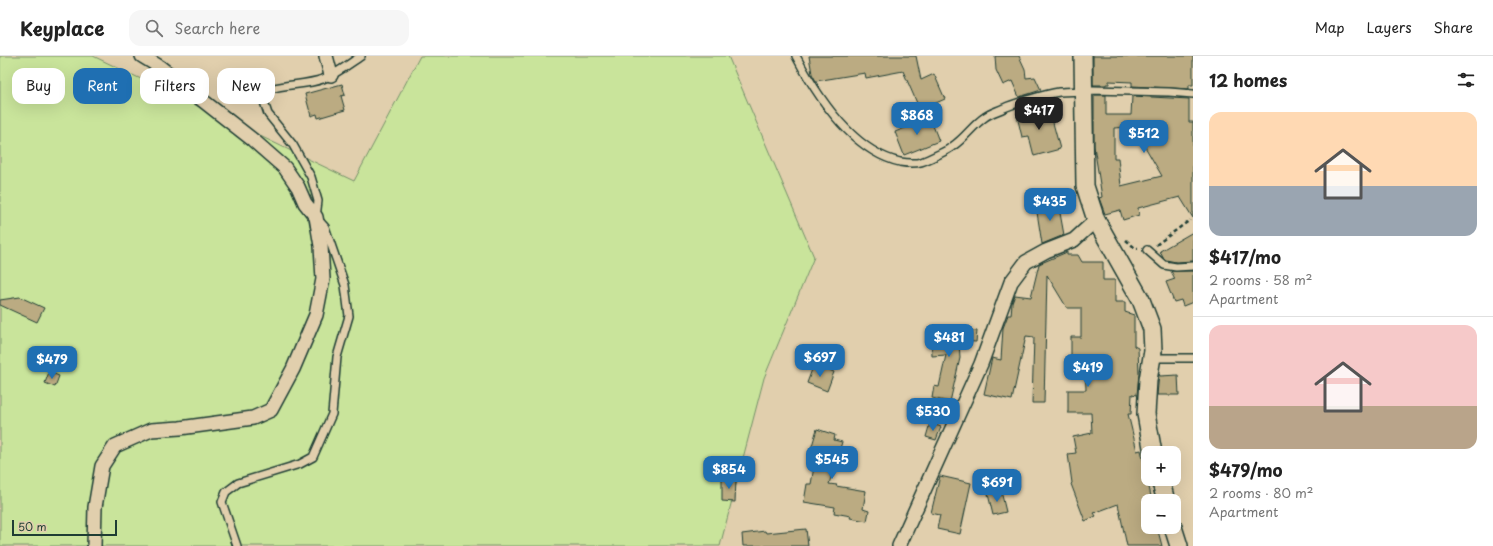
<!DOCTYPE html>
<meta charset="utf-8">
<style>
body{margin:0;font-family:"Playpen Sans",sans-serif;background:#f6f6f6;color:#222;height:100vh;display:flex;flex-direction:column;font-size:15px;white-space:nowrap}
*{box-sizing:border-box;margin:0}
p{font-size:13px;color:#767676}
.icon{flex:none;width:22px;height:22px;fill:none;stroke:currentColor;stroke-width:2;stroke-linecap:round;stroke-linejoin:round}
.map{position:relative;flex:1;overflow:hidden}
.drawer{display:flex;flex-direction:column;background:#fff;width:300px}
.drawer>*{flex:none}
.top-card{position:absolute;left:12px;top:12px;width:380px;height:36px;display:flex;gap:8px}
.fabs{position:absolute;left:1141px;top:390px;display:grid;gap:8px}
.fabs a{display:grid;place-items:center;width:40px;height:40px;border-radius:8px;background:#fff;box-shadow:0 4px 16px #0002;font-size:20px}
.scale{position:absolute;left:12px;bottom:10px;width:105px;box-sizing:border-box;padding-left:4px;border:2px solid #1f3d34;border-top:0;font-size:11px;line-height:14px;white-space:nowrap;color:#1f3d34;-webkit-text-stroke:3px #e1cfad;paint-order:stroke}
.price{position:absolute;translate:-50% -34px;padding:0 9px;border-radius:8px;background:#1f6fb2;color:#fff;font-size:13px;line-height:26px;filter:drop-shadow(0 1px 2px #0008)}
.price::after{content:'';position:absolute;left:50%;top:24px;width:12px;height:9px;margin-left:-6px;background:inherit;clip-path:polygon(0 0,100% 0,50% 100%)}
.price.selected{background:#222;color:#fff}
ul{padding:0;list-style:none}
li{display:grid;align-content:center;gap:8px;height:212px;padding:0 16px}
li+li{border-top:1px solid #e0e0e0}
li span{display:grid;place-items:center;height:124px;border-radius:12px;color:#555}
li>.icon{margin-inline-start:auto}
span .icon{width:72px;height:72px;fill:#fffc;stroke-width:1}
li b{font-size:17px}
h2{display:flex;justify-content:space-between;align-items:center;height:48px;padding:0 16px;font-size:17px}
.pill{padding:0 14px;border-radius:12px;background:#fff;box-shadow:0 4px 16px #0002;font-size:14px;line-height:36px}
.pill.selected{background:#1f6fb2;color:#fff}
header{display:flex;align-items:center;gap:24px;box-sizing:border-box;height:56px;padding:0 20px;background:#fff;border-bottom:1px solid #e0e0e0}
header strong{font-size:19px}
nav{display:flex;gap:22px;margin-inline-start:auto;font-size:14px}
.search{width:280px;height:36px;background:#f6f6f6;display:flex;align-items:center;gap:10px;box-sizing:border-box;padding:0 14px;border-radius:12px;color:#767676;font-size:15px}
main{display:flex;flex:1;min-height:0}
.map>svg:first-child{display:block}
.green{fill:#c9e49b;stroke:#749068}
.building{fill:#bbab82;stroke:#1f3d34;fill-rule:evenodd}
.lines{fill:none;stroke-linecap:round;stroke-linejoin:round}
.service-casing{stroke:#1f3d34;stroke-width:10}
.minor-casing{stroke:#1f3d34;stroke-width:16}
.tertiary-casing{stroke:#1f3d34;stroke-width:20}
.path{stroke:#1f3d34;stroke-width:2.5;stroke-dasharray:4 3;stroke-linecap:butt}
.service{stroke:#e1cfad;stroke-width:7}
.minor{stroke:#e1cfad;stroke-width:13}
.tertiary{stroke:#e1cfad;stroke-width:17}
</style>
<header>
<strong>Keyplace</strong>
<div class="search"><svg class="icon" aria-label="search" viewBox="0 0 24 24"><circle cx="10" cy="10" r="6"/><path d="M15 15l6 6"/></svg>Search here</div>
<nav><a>Map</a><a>Layers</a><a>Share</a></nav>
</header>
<main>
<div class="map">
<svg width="1193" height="490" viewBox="0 0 1193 490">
<rect width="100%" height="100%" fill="#e1cfad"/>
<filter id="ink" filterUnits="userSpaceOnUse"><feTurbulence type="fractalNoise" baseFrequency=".025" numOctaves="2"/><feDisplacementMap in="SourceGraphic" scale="8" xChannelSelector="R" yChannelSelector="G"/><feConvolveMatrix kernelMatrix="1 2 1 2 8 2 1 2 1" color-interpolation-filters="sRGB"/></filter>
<g filter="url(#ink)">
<path class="green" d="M0,0H93L354,125L420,0H728L814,201L764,322L720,490H0Z"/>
<path class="building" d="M809,0H916L921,24L934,18L945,43L920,54L903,15L866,22L865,17L816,25L812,18Z
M995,0H1019L1025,13L1026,22L1035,21L1041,34L1019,41L1012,25L1003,29L996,14Z
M1093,0H1193V29H1189V33L1132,30V26L1109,25V28H1106V29H1093Z
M342,28L345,39L341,40L345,54L318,62L317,58L311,60L305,38Z
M1094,39H1106V59H1131L1132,40L1189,43V66H1193V162L1180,141L1138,152L1139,159L1123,164L1120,154L1105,158L1099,142L1102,141L1094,90ZM1145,70L1144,89L1162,120L1121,130L1118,102H1114V72Z
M1049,52L1060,93L1034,100L1029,80L1022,81L1017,60Z
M930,62L939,85L904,99L895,76Z
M1058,146L1064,179L1042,188L1036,150Z
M1193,176V205L1176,206L1166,204L1163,202L1160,195Z
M1067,196V199H1078L1082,206H1103V224H1115V246H1125V256L1134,259V290L1138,292L1139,318L1137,339L1132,338L1131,358H1128L1137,395L1141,394L1152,445H1148V471H1157L1162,490H1127L1118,448L1094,457L1096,460L1085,465L1071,428L1072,427L1068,398L1076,397L1073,381L1092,377L1091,357H1068V334H1086L1085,306L1071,301V281H1081V252H1067L1047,219L1044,347H1032L1034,281L1026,280L1012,344L984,338L992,302L1001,304L1003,272L1008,259H1011L1012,247L1015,239L1031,241L1039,208Z
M1171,215H1193V246L1183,250L1181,244L1174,246L1166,226L1175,223Z
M20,241L44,252L37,266L0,249V244Z
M965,274L977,275L976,286L959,285L960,302L950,346L932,342L934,330L939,331L946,299L932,300L931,275Z
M814,308L834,316L827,335L807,327Z
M49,316L59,320L55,331L45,327Z
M1159,318L1160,320L1178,319L1179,339H1157Z
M930,367L941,371L936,384L926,381Z
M817,373L835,379L834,384L842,386L829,428L837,429L836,430L866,435L863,453L869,455L867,465L850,462L851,460L834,457L835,451L804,446L807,428H811L815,405L808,403Z
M940,420L971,427L960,478L937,473L940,459L931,457Z
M722,423H736L735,446L722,445Z
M1001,435L1006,456L993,459L988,438Z
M806,473L808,490H743L742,478L765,475L766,477Z"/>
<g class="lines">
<g class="service-casing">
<path id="service" d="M796,0C817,40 852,95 900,106C906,107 914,108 921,106C927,104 949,94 953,90C965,82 973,69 985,61C990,57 998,55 1004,52C1015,47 1047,38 1059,36C1071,35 1082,36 1093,34L1169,36L1193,38
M1147,194L1164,209L1176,211L1193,210
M1152,302H1193
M237,490L222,446L226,436L238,427L300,408L313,401L332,358L337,301L349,260L345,229L325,171L316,161L318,145L311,121L293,89L268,58L264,46L270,33C287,28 306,29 323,23C337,18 349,8 361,0"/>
</g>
<g class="minor-casing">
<path id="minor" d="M326,0L331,19
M94,490L95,451L102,410L115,390L151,374L180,372L253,362L271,354L293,313L316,259L323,223L321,190L316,161L305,147L298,131L285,112L253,84L160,11L142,0
M899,490L981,308L1011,226L1026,206L1046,195L1074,184L1096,164"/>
</g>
<g class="tertiary-casing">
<path id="tertiary" d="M1083,0L1085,130L1096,164L1141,244L1152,273L1153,295L1148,324L1146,358L1153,397
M1160,423L1166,445
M1173,471L1179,490"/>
</g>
<path class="path" d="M1126,184L1135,192H1138
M1156,189L1190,164"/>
<use href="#service" class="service"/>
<use href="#minor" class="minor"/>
<use href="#tertiary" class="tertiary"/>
</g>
</g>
</svg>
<div class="fabs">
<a>+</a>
<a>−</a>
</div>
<div class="scale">50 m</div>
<b class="price selected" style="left:1039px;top:75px">$417</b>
<b class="price" style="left:917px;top:80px">$868</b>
<b class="price" style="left:1144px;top:98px">$512</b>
<b class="price" style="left:1050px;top:166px">$435</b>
<b class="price" style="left:949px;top:302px">$481</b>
<b class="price" style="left:820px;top:322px">$697</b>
<b class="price" style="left:52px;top:324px">$479</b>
<b class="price" style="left:1088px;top:332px">$419</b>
<b class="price" style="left:933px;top:376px">$530</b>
<b class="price" style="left:832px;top:424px">$545</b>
<b class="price" style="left:729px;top:434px">$854</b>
<b class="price" style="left:997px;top:447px">$691</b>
<div class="top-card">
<a class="pill">Buy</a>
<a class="pill selected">Rent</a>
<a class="pill">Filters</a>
<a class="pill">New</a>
</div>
</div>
<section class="drawer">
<h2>12 homes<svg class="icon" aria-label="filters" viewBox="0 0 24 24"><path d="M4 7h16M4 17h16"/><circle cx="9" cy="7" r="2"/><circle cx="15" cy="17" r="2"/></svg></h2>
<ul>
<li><span style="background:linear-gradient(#ffd9b3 60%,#9aa5b1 0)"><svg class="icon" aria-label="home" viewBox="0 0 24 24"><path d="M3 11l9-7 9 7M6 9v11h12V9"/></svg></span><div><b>$417/mo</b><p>2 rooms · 58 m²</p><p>Apartment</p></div></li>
<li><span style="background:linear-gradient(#f6c9c9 65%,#b9a48a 0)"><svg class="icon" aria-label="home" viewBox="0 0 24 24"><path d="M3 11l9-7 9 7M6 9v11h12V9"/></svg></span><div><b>$479/mo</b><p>2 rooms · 80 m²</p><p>Apartment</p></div></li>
</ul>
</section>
</main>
